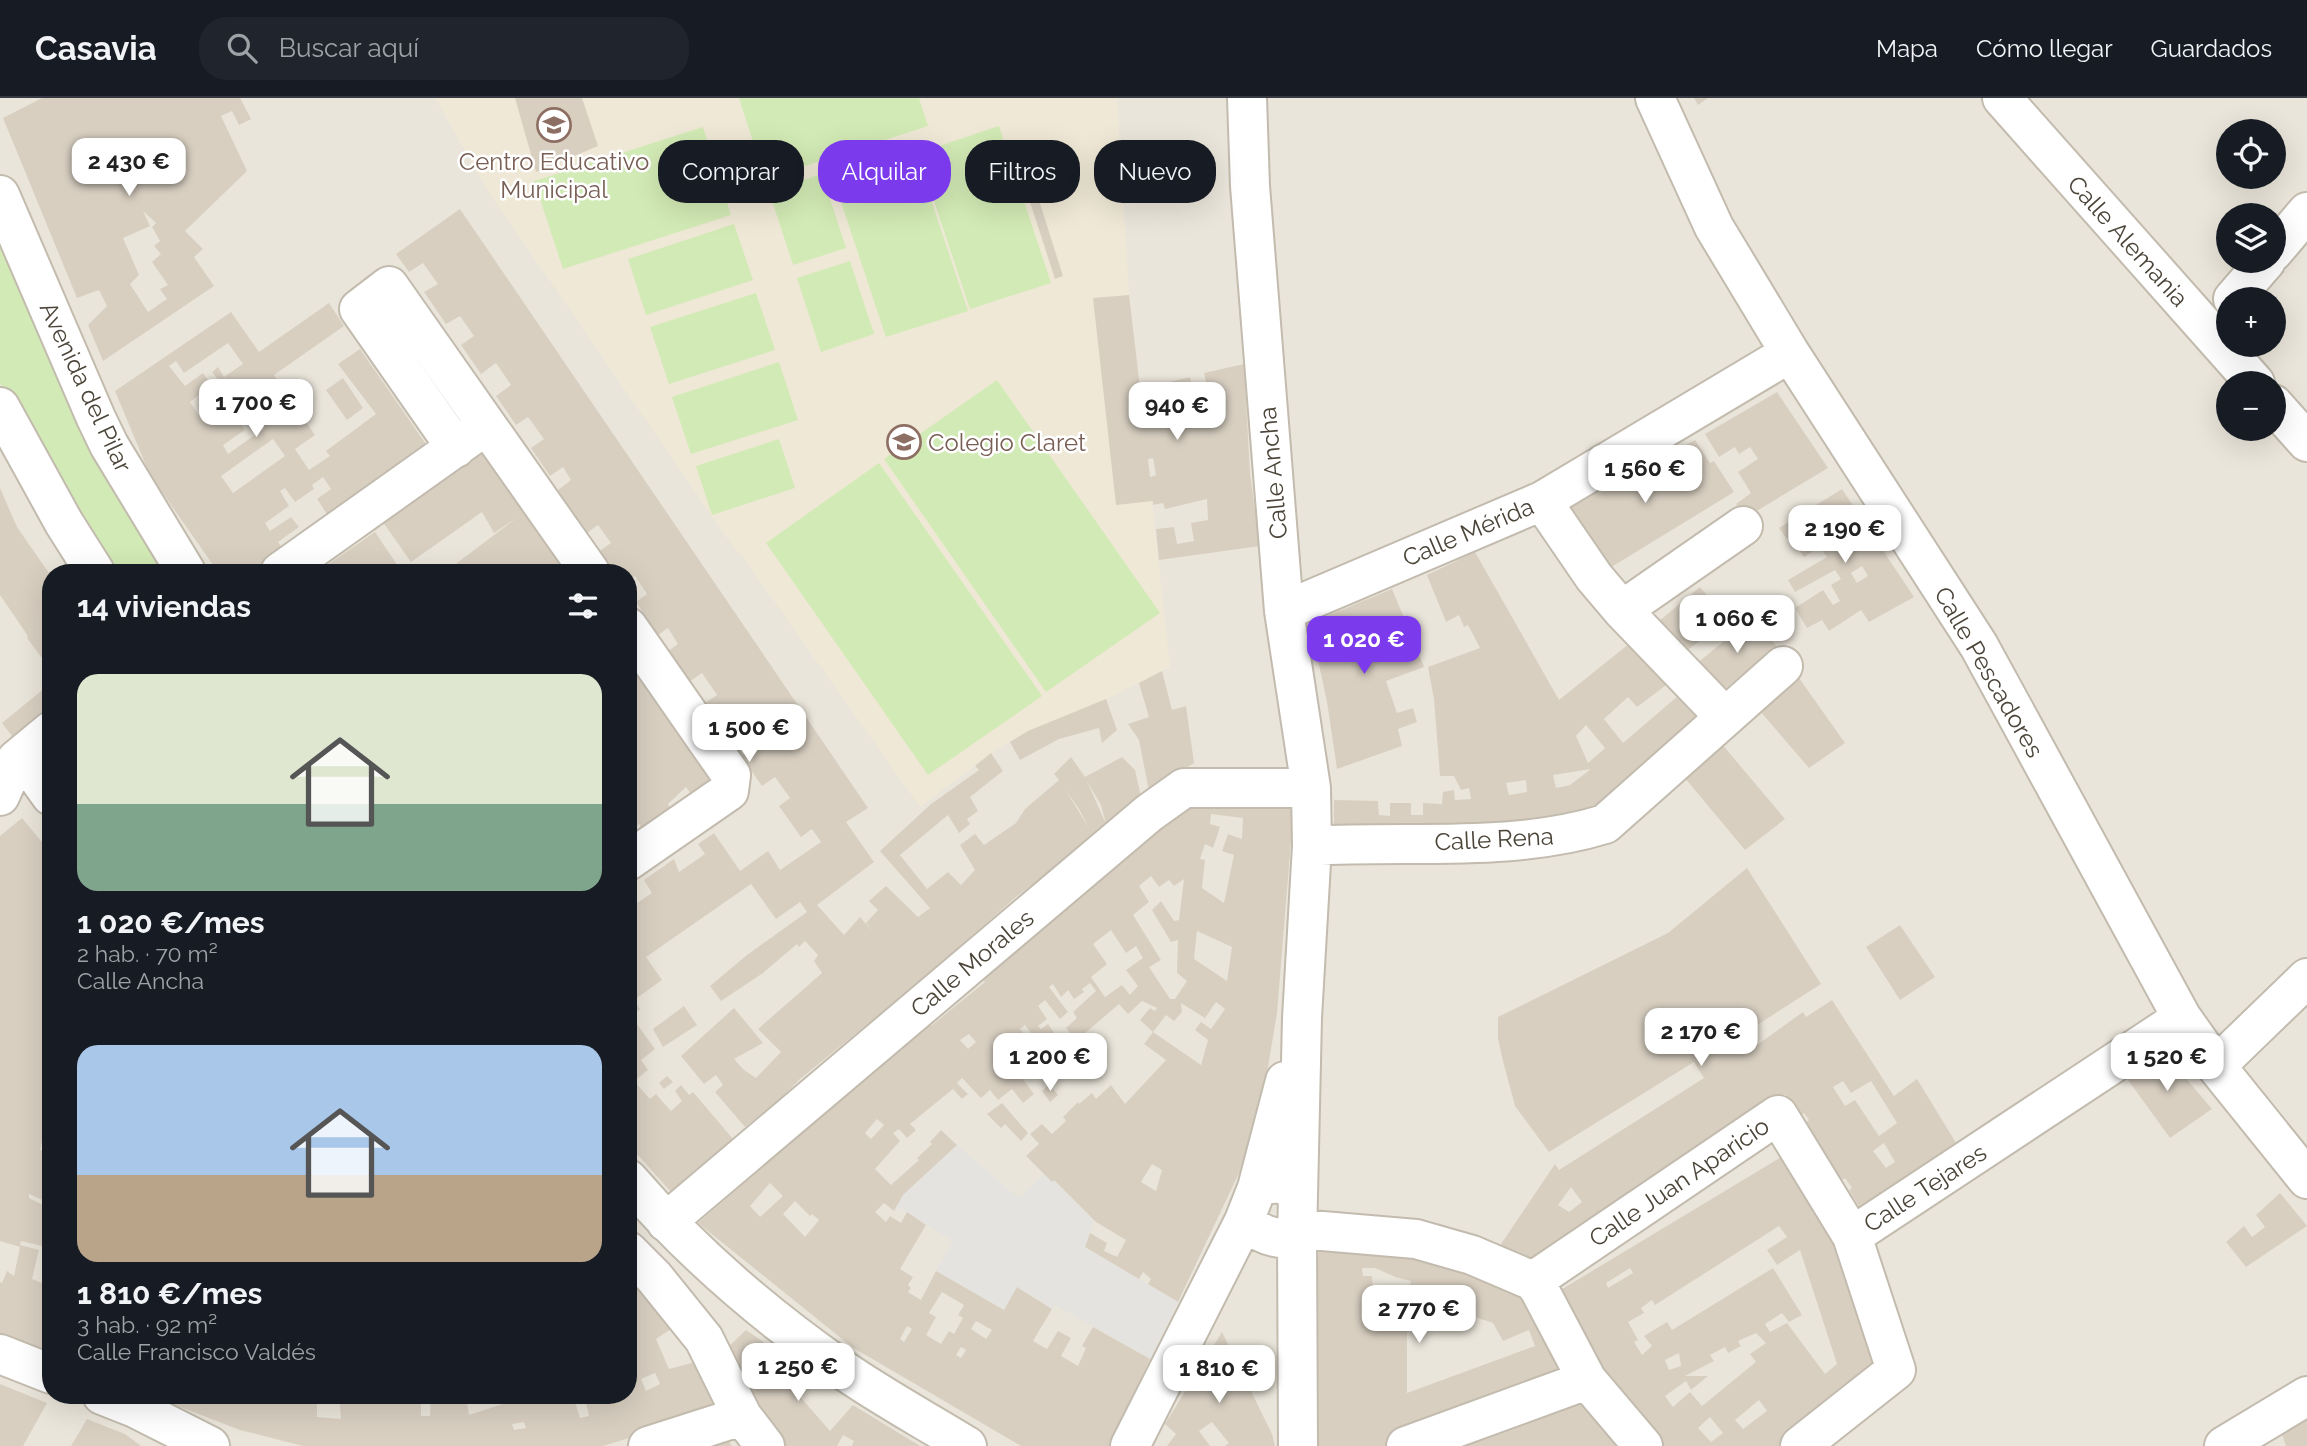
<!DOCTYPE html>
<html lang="es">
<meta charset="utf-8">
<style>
body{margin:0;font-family:Raleway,sans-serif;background:#20242c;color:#f1f3f6;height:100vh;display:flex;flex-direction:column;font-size:26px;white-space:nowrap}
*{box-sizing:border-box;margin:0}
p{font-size:23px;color:#9ea1a6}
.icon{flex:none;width:38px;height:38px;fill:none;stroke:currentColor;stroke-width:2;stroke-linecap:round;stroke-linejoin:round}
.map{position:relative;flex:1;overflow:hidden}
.drawer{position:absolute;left:42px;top:466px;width:595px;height:840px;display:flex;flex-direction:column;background:#171b24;border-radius:28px;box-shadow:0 7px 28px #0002}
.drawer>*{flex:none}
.top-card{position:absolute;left:658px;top:42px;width:665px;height:63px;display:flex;gap:14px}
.tools{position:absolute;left:2216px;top:21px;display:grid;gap:14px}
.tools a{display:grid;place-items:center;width:70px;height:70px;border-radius:50%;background:#171b24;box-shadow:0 7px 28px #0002;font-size:35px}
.price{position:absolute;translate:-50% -60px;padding:0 16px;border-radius:14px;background:#fff;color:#222;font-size:23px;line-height:46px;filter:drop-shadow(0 2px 4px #0008)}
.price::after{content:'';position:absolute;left:50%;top:42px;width:21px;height:16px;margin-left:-10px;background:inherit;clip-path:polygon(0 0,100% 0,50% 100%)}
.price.on{background:#7c3aed;color:#fff}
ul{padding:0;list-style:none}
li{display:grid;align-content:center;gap:14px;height:371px;padding:0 35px}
li span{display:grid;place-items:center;height:217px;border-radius:21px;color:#555}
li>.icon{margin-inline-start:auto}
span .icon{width:126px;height:126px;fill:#fffc;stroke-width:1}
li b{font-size:30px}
h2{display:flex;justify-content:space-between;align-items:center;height:84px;padding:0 35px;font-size:30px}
.pill{padding:0 24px;border-radius:28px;background:#171b24;box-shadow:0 7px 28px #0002;font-size:24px;line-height:63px}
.pill.on{background:#7c3aed;color:#fff}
header{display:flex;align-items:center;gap:42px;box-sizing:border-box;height:98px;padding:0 35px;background:#171b24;border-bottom:2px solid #363941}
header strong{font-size:33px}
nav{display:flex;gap:38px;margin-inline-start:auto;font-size:24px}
.search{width:490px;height:63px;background:#20242c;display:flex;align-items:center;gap:18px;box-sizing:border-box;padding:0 24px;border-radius:28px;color:#9ea1a6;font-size:26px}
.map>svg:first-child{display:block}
.residential{fill:#eae5da;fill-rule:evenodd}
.education{fill:#efe8d6}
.green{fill:#d2eab5}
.parking{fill:#e5e3e0}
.building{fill:#d8cfc1;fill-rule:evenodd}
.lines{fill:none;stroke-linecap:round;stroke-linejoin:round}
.minor-casing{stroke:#c2bbae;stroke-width:42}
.minor{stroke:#fff;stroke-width:38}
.labels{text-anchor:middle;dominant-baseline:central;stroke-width:5;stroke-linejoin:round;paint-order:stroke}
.education-label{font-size:24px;fill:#785e54;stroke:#fff}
.street-label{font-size:24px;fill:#4b4439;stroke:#fff}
</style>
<header>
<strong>Casavia</strong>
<div class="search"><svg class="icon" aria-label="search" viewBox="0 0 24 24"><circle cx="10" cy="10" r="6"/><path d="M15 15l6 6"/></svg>Buscar aquí</div>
<nav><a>Mapa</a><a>Cómo llegar</a><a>Guardados</a></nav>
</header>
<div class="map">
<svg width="2307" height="1348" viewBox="0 0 2307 1348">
<rect width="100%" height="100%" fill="#f6f3ec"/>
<path class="residential" d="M0,0H2307V1348H0ZM2228,33H2273V79H2228ZM2228,117H2273V163H2228ZM2228,201H2273V247H2228ZM2228,285H2273V331H2228ZM51,474H628V1297H51Z"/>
<path class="education" d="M435,0H1117L1129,197L1170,569L1099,605L1028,633L995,652L920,709L740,455L738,456L488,93Z"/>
<path class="green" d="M739,0H919L928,28L765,81Z
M999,28L1051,185L970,211L918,55Z
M703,29L731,117L563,171L534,83Z
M916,56L968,213L886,239L834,83Z
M822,76L846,150L793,167L769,93Z
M0,108L179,474H105L55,395L0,284Z
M734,126L753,182L646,217L628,161Z
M850,163L874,236L821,254L797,180Z
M756,195L775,252L669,286L650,229Z
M779,264L798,322L691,356L672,299Z
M997,282L1160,515L1046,594L884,361Z
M779,341L795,390L712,417L696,368Z
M879,365L1042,598L928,677L766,445Z"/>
<path class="parking" d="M957,1047L1019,1100L1044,1076L1052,1084L1054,1082L1094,1122L1085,1149L1178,1204L1150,1261L1055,1207L1052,1211L1018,1189L1004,1212L936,1173L953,1143L896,1108L903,1097Z"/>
<path class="building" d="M42,0H240L251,21L239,27L232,13L221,18L247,73L185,133L203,151L194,159L214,188L103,263L88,227L107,208L99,192L77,200L3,20ZM143,113L156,125L152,129L160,143L154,148L161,156L152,164L168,187L160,191L167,201L148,214L130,186L139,177L123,140L150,128Z
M515,0H582L598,48L536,74Z
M1694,0H1708L1698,7Z
M1029,71L1063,178L1055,181L1020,73Z
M460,111L868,710L846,724L874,764L817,807L844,837L860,819L874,835L866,825L878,812L869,803L886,788L918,819L930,810L880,753L931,706L979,672L975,668L991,655L1003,673L970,699L978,713L967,721L970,726L959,735L948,717L900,757L927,791L948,774L961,787L975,772L960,747L975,736L984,747L1016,725L1025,711L1059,682L1054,676L1071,659L1085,679L1122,659L1135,672L1142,703L1017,798L930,875L800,981L777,1004L745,1029L715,994L723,987L716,977L704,986L681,958L734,910L763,945L734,961L744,972L756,980L781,954L758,931L822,875L814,863L818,857L805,843L799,849L797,846L763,875L721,903L710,888L747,857L807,814L800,804L776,821L751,786L646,859L662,882L634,902L640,911L631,918L655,951L641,962L648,972L634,983L650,1001L656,996L671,1013L682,1003L675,993L681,987L689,997L693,994L733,1041L671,1094L628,1046V887L631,884L628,880V799L634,807L652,795L644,782L674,761L679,774L705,756L698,746L714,735L740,773L768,753L780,772L821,744L812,731L801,739L779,708L790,700L775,679L762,688L741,658L755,648L740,626L727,636L705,605L717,597L702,575L689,584L668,553L678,546L668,530L658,537L636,504L647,496L635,478L628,483V474H612L598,454L611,445L598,427L587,435L558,392L571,382L563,369L550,378L531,350L544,341L528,319L516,327L496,298L511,287L496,265L481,276L461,247L474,238L460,218L446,226L424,194L438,186L423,165L409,174L396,156ZM1087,683L1101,707L1106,726ZM1065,691L1079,711L1089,730Z
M1129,197L1142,306L1161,303L1157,287L1190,279L1193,294L1208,291L1204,275L1244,266L1250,376L1260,448L1159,462L1156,431L1174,429L1177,446L1194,443L1191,425L1208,422L1207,401L1165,411L1163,405L1153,407V403L1116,407L1093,200ZM1208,310L1211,320L1193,324V315ZM1153,360L1156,377L1150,379L1148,361Z
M329,205L344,228L274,277L315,337L295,351L309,372L330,358L326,353L376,316L338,266L360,251L430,352L333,425L317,401L331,391L323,379L312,387L314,391L295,404L285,390L280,393L289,408L265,425L270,433L291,419L299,429L278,444L287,457L264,474H218L150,377L115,293L231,214L259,254ZM228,245L243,266L224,279L218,269L212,274L219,283L212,288L203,275L185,288L169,268L176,263L184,275ZM227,288L235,300L203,324L190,304L204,293L211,305L219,299L217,296ZM254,313L265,330L228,356L223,347L245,332L239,324ZM273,341L285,358L233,395L221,378Z
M343,280L363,310L347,322L326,292Z
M1777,294L1828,370L1745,420L1736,406L1751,395L1738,374L1758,361L1750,349L1739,356L1735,349L1719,359L1705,336Z
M1695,342L1710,365L1714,363L1734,394L1600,476L1562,407L1616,375L1621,383Z
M481,350L526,415L566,474H458L453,468L518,419L494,435L482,414L411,464L380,420Z
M0,390L17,429L51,478V572L27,540L28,538L0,497Z
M1842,391L1914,499L1869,524L1861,512L1829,533L1822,522L1807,530L1795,510L1823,492L1833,507L1840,503L1831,487L1841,481L1835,472L1795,494L1788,482L1827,459L1820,449L1804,459L1796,448L1813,437L1808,430L1787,441L1779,430ZM1862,468L1868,478L1857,485L1851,475Z
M375,434L402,474H317Z
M1475,454L1559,602L1635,541L1669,585L1637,609L1628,599L1604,621L1623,645L1679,597L1698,621L1581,722L1334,731V702L1378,703L1379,717L1390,718V705H1411V717H1423V705L1442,706L1443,694L1454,692L1455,702L1471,701L1469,690L1461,692L1454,678H1440L1434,601L1428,569L1480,550L1468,527L1464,529L1459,517L1446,524L1427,477ZM1586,627L1605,650L1588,665L1576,638ZM1591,671L1570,687L1556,690L1553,677ZM1526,682L1527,694L1509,697L1506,685Z
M1700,489L1716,508L1702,518L1714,532L1685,554L1658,524Z
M1392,491L1410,534L1398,540L1407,559L1418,554L1424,569L1386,583L1397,615L1413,610L1417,624L1398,631L1402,648L1337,671L1327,604L1310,525ZM1387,519L1394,534L1378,540L1372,524Z
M1754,519L1777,549L1722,593L1696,566Z
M628,563L649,596L713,684L693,699L686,689L668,706L672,713L645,736L639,726L628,735V679L635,675L628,678Z
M1162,573L1172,612L1186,608L1194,665L1149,693L1139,642L1128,626L1149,619L1139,585Z
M1799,580L1845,645L1809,670L1760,613Z
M51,585V617L18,646L2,625Z
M1106,601L1117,632L1102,645L1099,630L1059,641L1020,662L1010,644L1028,633Z
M1721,645L1785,721L1745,752L1684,679Z
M1189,703L1294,706L1277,915L1261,1011L1239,1075L1178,1204L1148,1186L1151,1181L1143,1174L1139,1181L1085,1149L1090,1135L1107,1145L1104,1153L1117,1159L1126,1142L1096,1124L1054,1082L1052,1084L1026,1058L1039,1046L1030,1036L1042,1026L1052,1036L1066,1023L1063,1019L1078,1004L1079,1006L1092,995L1096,1001L1111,987L1125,1006L1166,962L1144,946L1153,934L1140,922L1150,910L1155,913L1157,910L1142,903L1128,916L1119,906L1076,943L1066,930L1077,920L1073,914L1096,893L1090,885L1082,891L1084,894L1074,901L1068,892L1061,899L1053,886L1049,889L1068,914L1060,921L1045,902L1038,908L1047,921L1038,928L1041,931L1048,926L1064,949L1057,954L1045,937L1037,943L1025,927L1020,931L1037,952L1020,966L1027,975L1022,980L1034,996L1023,1005L1012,991L998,1002L990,992L981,1000L962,980L957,985L968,996L962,1001L953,991L910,1026L916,1032L907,1040L899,1031L893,1035L900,1043L875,1071L891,1087L919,1062L917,1060L932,1046L930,1044L941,1032L957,1047L903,1097L894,1113L884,1105L875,1114L886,1124L890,1118L901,1125L907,1114L926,1127L900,1171L913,1179L908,1187L911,1190L908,1194L921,1202L936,1173L1004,1212L1017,1189L1052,1211L1033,1243L1047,1251L1058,1233L1071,1240L1061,1258L1078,1268L1086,1250L1082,1248L1093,1229L1150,1261L1109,1348H1021L852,1249L698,1125L929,925L931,928L985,884L982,880ZM1211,716L1243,720L1242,741L1228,736L1222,753L1234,757L1224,805L1202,790L1205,762L1200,761L1205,746L1213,750L1220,729L1210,726ZM1151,778L1159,789L1169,782L1174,788L1184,781L1179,822L1174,823L1161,803L1152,812L1171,844L1178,842L1177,875L1187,883L1175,901H1170L1149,869L1161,862L1133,817L1149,804L1139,788ZM1111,832L1126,855L1136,848L1143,860L1126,872L1138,888L1130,897L1122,887L1105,899L1091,879L1107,866L1093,846ZM1197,833L1232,849L1227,883L1194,861ZM1216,904L1225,911L1211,931L1201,924L1195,932L1208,942L1201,967L1153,934L1166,917L1174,923L1182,914L1181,905L1205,920ZM969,936L976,944L968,951L960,942ZM877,1021L884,1027L871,1041L865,1035ZM1152,1066L1162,1072L1156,1093L1141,1084ZM770,1085L783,1098L760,1119L750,1108ZM795,1103L810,1118L812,1116L819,1122L805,1139L783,1116ZM942,1194L964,1207L958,1217L963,1220L954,1236L949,1233L941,1246L926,1237L936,1219L929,1215ZM976,1223L992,1232L986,1241L971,1231ZM907,1228L912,1231L904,1244L900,1241ZM961,1249L966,1252L961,1260L956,1257Z
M22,720L51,755V1003L40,1052L51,1055V1106L29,1096V1100L49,1110L42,1148L21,1143L20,1147L39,1152L32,1181L45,1186L51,1171V1257L0,1236V1184L2,1185L7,1173L14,1178L20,1149L0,1143V738Z
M1747,770L1821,886L1740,938L1750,952L1803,914L1806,919L1832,902L1894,998L1917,981L1961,1053L1865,1118L1849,1092L1852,1090L1845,1080L1842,1082L1805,1025L1809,1022L1804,1015L1800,1019L1785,996L1524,1166L1497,1152L1555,1066L1559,1072L1704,980L1694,964L1549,1054L1515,1008L1503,963L1498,941V919L1668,835ZM1843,983L1851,995L1871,983L1897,1025L1879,1038L1855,1002L1845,1008L1833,989ZM1884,1045L1895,1064L1886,1070L1873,1053ZM1571,1089L1582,1104L1569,1114L1558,1107Z
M1900,827L1935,879L1900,902L1866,849Z
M684,908L697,927L663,949L653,931Z
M2160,950L2212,1011L2170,1040L2123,975Z
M667,978L673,984L664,991L659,985Z
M1049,986L1058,997L1050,1004L1042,993Z
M1002,1005L1028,1035L1021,1043L1005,1026L1001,1030L987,1016Z
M1783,1058L1831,1133L1879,1276L1782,1348H1654L1611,1297L1554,1196ZM1779,1128L1787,1139L1767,1152L1777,1167L1800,1152L1837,1266L1825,1276L1787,1225L1770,1234L1765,1226L1782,1215L1789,1224L1802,1217L1773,1170L1672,1232L1667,1224L1644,1238L1652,1248L1642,1257L1634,1244L1638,1242L1628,1224L1644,1215L1641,1210L1652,1202L1655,1207ZM1630,1170L1633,1175L1608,1190L1606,1185ZM1756,1235L1766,1245L1750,1256L1756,1264L1702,1308L1690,1294L1673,1309L1665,1298L1686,1283L1691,1292L1708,1278H1685L1714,1263L1710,1257L1725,1249L1728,1255L1741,1248L1738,1243ZM1679,1255L1681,1268L1669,1272L1665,1262ZM1759,1302L1767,1313L1743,1331L1735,1322ZM1710,1319L1723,1335L1711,1344L1698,1330Z
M2280,1095L2307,1128L2246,1169L2226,1144L2244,1128L2252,1139L2265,1129L2256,1117Z
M1396,1146L1532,1192L1572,1281L1389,1348H1316L1312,1158L1322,1150ZM1362,1170H1375L1395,1179L1411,1183L1409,1192L1390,1189L1389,1192L1373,1193L1372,1178H1363ZM1406,1196L1493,1225L1503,1243L1529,1232L1535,1248L1407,1295V1221L1402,1222Z
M628,1181L660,1209L674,1229L656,1241L669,1271L699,1263L720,1312L603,1348H303L240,1332L149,1297H317V1319L341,1321L339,1297H357V1299L410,1297V1300H421V1318H430L431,1297H451V1303L467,1304L469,1317L506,1305L503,1297H628V1272L637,1268L628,1249ZM655,1275L660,1286L646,1293L641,1281ZM585,1301L589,1318L580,1320L575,1304ZM524,1324L526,1330L514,1332L512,1326Z
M746,1232L789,1262L784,1268L811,1283L796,1294L830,1333L853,1307L920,1348H852L854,1343L843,1337L837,1348H781L757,1321L727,1250Z
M1222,1234L1272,1336L1275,1348H1225L1229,1345L1212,1324L1199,1333L1210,1348H1167L1176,1336L1165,1326Z
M0,1286L47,1305L23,1348H0Z
M1581,1296L1627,1348H1422Z
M87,1321L125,1336L141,1348H71Z
M2307,1321V1348H2286L2282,1336Z
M728,1342L732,1348H710Z"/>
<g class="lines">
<g class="minor-casing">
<path id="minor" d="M1247,0L1250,88L1284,513L1311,690L1312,748L1302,920L1298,1097
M1655,0L1714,129L1790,255L1979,548L2182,920L2216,968L2307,1081
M2002,0L2255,285
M0,97L96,320L109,347L186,474
M2273,154L2307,114
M2233,201L2266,163
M2273,306L2307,344
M0,309L64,425L95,474
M456,350L359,211L389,188L590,474
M1542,403L1594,479L1622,512L1724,618
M280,474L477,334
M1622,512L1743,428
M1284,513L1542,403L1790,255
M628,529L731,677L729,693L628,763
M22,657L51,698
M0,698L16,662L51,633
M1312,748C1410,742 1511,755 1605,726L1783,568
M2216,968L2307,880
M628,1081C690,1153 762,1215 839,1269C880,1298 925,1322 967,1348
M1257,1090C1275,1083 1285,1084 1298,1097L1297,1141C1276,1142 1260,1137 1244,1123L1257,1090L1285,983
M666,1124L1149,715L1184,690H1311
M1299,1131L1416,1141L1472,1157L1533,1183L1539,1191L1587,1282L1643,1348
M1852,1138L2182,920
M1297,1141L1298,1348
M628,1153L654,1179L704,1241L742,1318L765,1348
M1533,1183L1778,1017L1852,1138L1896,1272L1800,1348
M0,1256L51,1276
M102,1297L135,1310L210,1348
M648,1348L742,1318
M1130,1348L1244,1123
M1406,1348L1587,1282
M2224,1348L2307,1298"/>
</g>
<use href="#minor" class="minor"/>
</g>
<defs>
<g id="school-ring" transform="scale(1.75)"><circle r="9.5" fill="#fff" stroke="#8d6e63" stroke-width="1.5"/><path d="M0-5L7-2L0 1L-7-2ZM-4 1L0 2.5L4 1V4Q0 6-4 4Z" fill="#8d6e63"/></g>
</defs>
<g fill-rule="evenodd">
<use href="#school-ring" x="554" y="27"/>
<use href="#school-ring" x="904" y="344"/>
</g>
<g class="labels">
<g class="education-label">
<text x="554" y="63">Centro Educativo<tspan x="554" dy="28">Municipal</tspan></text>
<text x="928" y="344" text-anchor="start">Colegio Claret</text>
</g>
<g class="street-label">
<text transform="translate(2128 143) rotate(48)">Calle Alemania</text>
<text transform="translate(86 289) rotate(65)">Avenida del Pilar</text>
<text transform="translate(1273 375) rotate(-95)">Calle Ancha</text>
<text transform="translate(1468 434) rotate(-23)">Calle Mérida</text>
<text transform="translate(1989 574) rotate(60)">Calle Pescadores</text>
<text transform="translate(1494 741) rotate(-3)">Calle Rena</text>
<text transform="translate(972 865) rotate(-40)">Calle Morales</text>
<text transform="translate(1679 1084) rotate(-34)">Calle Juan Aparicio</text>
<text transform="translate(1925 1090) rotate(-33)">Calle Tejares</text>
</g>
</g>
</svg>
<div class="tools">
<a><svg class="icon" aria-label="locate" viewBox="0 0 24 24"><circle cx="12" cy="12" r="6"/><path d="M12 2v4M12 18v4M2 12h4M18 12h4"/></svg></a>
<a><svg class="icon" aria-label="layers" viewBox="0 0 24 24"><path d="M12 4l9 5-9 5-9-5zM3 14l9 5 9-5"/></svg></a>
<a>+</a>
<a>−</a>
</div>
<b class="price" style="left:129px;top:100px">2 430 €</b>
<b class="price" style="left:256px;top:341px">1 700 €</b>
<b class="price" style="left:1177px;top:344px">940 €</b>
<b class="price" style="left:1645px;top:407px">1 560 €</b>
<b class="price" style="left:1845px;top:467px">2 190 €</b>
<b class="price" style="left:1737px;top:557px">1 060 €</b>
<b class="price on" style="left:1364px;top:578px">1 020 €</b>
<b class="price" style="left:749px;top:666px">1 500 €</b>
<b class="price" style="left:1701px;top:970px">2 170 €</b>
<b class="price" style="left:1050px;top:995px">1 200 €</b>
<b class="price" style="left:2167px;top:995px">1 520 €</b>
<b class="price" style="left:1419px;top:1247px">2 770 €</b>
<b class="price" style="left:798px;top:1305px">1 250 €</b>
<b class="price" style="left:1219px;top:1307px">1 810 €</b>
<div class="top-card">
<a class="pill">Comprar</a>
<a class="pill on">Alquilar</a>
<a class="pill">Filtros</a>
<a class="pill">Nuevo</a>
</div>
<section class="drawer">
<h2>14 viviendas<svg class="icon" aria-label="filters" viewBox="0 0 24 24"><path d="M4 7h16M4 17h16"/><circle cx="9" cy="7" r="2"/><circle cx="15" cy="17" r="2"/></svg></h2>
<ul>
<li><span style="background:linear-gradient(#dfe7d0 60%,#7fa58c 0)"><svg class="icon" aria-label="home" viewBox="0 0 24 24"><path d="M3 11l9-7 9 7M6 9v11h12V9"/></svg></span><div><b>1 020 €/mes</b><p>2 hab. · 70 m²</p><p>Calle Ancha</p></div></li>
<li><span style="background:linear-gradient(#a9c7e8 60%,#b9a48a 0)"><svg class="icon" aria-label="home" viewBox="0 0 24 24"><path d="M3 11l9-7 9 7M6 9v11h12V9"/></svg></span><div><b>1 810 €/mes</b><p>3 hab. · 92 m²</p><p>Calle Francisco Valdés</p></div></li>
</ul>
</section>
</div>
